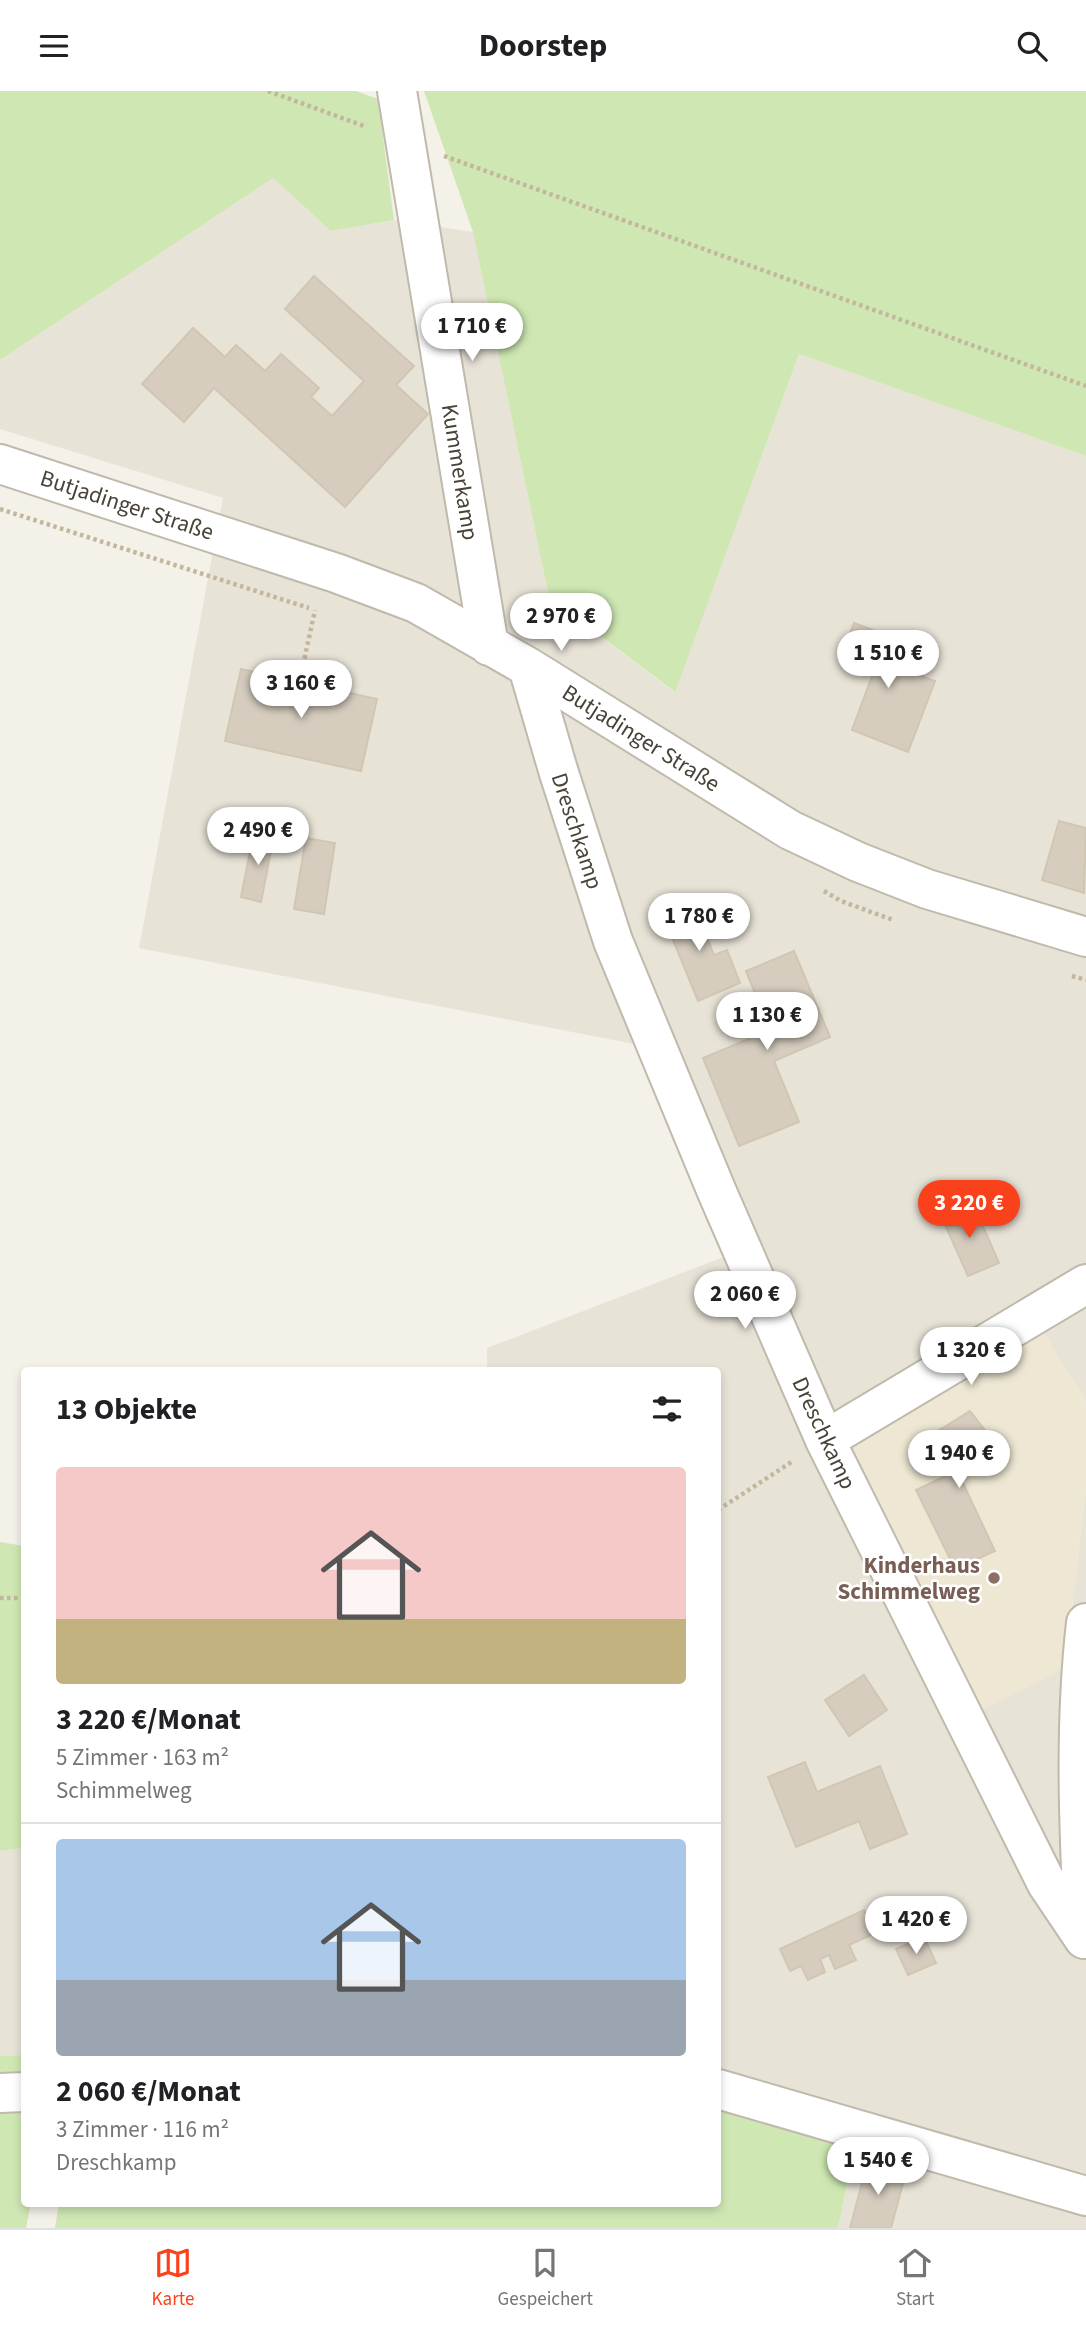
<!DOCTYPE html>
<html lang="de">
<meta charset="utf-8">
<style>
body{margin:0;font-family:"Source Sans 3",sans-serif;background:#f2f2f2;color:#202124;height:100vh;display:flex;flex-direction:column;font-size:26px;white-space:nowrap}
*{box-sizing:border-box;margin:0}
p{font-size:23px;color:#757577}
.icon{flex:none;width:38px;height:38px;fill:none;stroke:currentColor;stroke-width:2;stroke-linecap:round;stroke-linejoin:round}
.map{position:relative;flex:1;overflow:hidden}
.panel{position:absolute;left:21px;top:1276px;width:700px;height:840px;display:flex;flex-direction:column;background:#fff;border-radius:7px;box-shadow:0 4px 10px #0003}
.panel>*{flex:none}
.price{position:absolute;translate:-50% -60px;padding:0 16px;border-radius:24px;background:#fff;color:#222;font-size:23px;line-height:46px;filter:drop-shadow(0 2px 4px #0008)}
.price::after{content:'';position:absolute;left:50%;top:42px;width:21px;height:16px;margin-left:-10px;background:inherit;clip-path:polygon(0 0,100% 0,50% 100%)}
.price.on{background:#f9421c;color:#fff}
ul{padding:0;list-style:none}
li{display:grid;align-content:center;gap:14px;height:371px;padding:0 35px}
li+li{border-top:2px solid #e0e0e0}
li span{display:grid;place-items:center;height:217px;border-radius:7px;color:#555}
li>.icon{margin-inline-start:auto}
span .icon{width:126px;height:126px;fill:#fffc;stroke-width:1}
li b{font-size:30px}
h2{display:flex;justify-content:space-between;align-items:center;height:84px;padding:0 35px;font-size:30px}
header{display:flex;justify-content:space-between;align-items:center;height:91px;padding:0 35px;background:#fff;font-size:32px;font-weight:700}
.dock{display:flex;justify-content:space-around;align-items:center;height:98px;border-top:2px solid #e0e0e0;background:#fff;font-size:19px;color:#757577}
.dock a{display:grid;justify-items:center;gap:4px}
.dock .on{color:#f9421c}
.map>svg:first-child{display:block}
.residential{fill:#e8e3d7}
.education{fill:#ede7d3}
.green{fill:#cfe8b3}
.building{fill:#d6cdbf;stroke:#d1c6b2;stroke-width:2}
.lines{fill:none;stroke-linecap:round;stroke-linejoin:round}
.minor-casing{stroke:#c0b9ac;stroke-width:42}
.path{stroke:#c2b69d;stroke-width:4.5;stroke-dasharray:3.5 3.5;stroke-linecap:butt}
.minor{stroke:#fff;stroke-width:38}
.education-dot{fill:#8d6e63;stroke:#fff;stroke-width:2.5}
.labels{text-anchor:middle;dominant-baseline:central;stroke-width:5;stroke-linejoin:round;paint-order:stroke}
.street-label{font-size:23px;fill:#484237;stroke:#fff}
.education-label{font-size:23px;font-weight:bold;fill:#785e54;stroke:#fff;text-anchor:end}
</style>
<header><svg class="icon" aria-label="menu" viewBox="0 0 24 24"><path d="M4 6h16M4 12h16M4 18h16"/></svg>Doorstep<svg class="icon" aria-label="search" viewBox="0 0 24 24"><circle cx="10" cy="10" r="6"/><path d="M15 15l6 6"/></svg></header>
<div class="map">
<svg width="1086" height="2137" viewBox="0 0 1086 2137">
<rect width="100%" height="100%" fill="#f4f1e9"/>
<path class="residential" d="M273,87L331,140L394,129L473,141L549,506L674,601L799,263L1086,365V1310L1039,1235L1065,1577L1086,1397V2137H838L863,2019L718,1979V1279H487V1257L760,1152L675,961L139,857L223,407L0,338V269Z
M24,1757V1964L0,1965V1760Z"/>
<path class="education" d="M1040,1235L1086,1310V1397L1065,1577L980,1620L846,1356Z"/>
<path class="green" d="M0,0H356L378,8L394,129L331,140L273,87L0,269Z
M424,0H1086V365L799,263L675,601L549,506L473,141Z
M0,1451L24,1455V1757L0,1760Z
M24,1964V2112H31L26,2137H0V1965Z
M718,2013L855,2054L838,2137H55L59,2112H718Z"/>
<path class="building" d="M314,185L414,275L396,294L428,323L345,416L214,297L184,331L142,293L193,237L225,266L236,254L265,280L281,263L319,297L311,306L332,325L364,290L285,218Z
M854,532L904,551L895,575L935,590L908,661L852,639L875,577L842,564Z
M241,578L377,608L361,680L225,650Z
M1059,730L1086,737L1084,802L1042,789Z
M254,741L274,745L261,811L241,806Z
M306,747L335,752L324,823L294,818Z
M692,809L714,864L727,859L740,892L698,910L662,822Z
M794,860L830,946L774,970L799,1031L739,1055L703,967L770,939L746,880Z
M956,1110L966,1132L979,1126L999,1172L968,1185L938,1118Z
M970,1320L1001,1360L961,1388L995,1460L955,1478L916,1399L950,1383L928,1346Z
M864,1584L887,1619L849,1645L825,1609Z
M805,1671L817,1701L880,1675L907,1743L870,1758L859,1730L796,1756L768,1686Z
M864,1819L875,1842L849,1854L856,1869L835,1878L829,1864L820,1868L825,1881L808,1889L801,1875L790,1880L780,1858Z
M924,1846L936,1872L908,1884L896,1858Z
M868,2070L906,2081L891,2137H850Z"/>
<g class="lines">
<g class="minor-casing">
<path id="minor" d="M397,0L489,555
M0,373L336,482L416,512L528,576L790,739L858,771L927,798L1086,846
M528,576L558,679L613,850L717,1101L825,1349L1047,1793L1084,1848
M825,1349L1086,1193
M1084,1848C1079,1742 1074,1637 1086,1532
M718,1998L1086,2105
M0,2002L24,2001"/>
</g>
<path class="path" d="M268,0L364,35
M444,65L1086,295
M0,418L309,517
M300,588L315,519
M824,800L841,810L893,829
M1072,885L1086,889
M718,1419L793,1370
M0,1507H24"/>
<use href="#minor" class="minor"/>
</g>
<circle class="education-dot" cx="994" cy="1487" r="7"/>
<g class="labels">
<g class="street-label">
<text transform="translate(460 381) rotate(81)">Kummerkamp</text>
<text transform="translate(127 414) rotate(18)">Butjadinger Straße</text>
<text transform="translate(641 647) rotate(32)">Butjadinger Straße</text>
<text transform="translate(577 740) rotate(72)">Dreschkamp</text>
<text transform="translate(824 1342) rotate(65)">Dreschkamp</text>
</g>
<g class="education-label">
<text x="980" y="1474">Kinderhaus<tspan x="980" dy="26">Schimmelweg</tspan></text>
</g>
</g>
</svg>
<b class="price" style="left:472px;top:272px">1 710 €</b>
<b class="price" style="left:561px;top:562px">2 970 €</b>
<b class="price" style="left:888px;top:599px">1 510 €</b>
<b class="price" style="left:301px;top:629px">3 160 €</b>
<b class="price" style="left:258px;top:776px">2 490 €</b>
<b class="price" style="left:699px;top:862px">1 780 €</b>
<b class="price" style="left:767px;top:961px">1 130 €</b>
<b class="price on" style="left:969px;top:1149px">3 220 €</b>
<b class="price" style="left:745px;top:1240px">2 060 €</b>
<b class="price" style="left:971px;top:1296px">1 320 €</b>
<b class="price" style="left:959px;top:1399px">1 940 €</b>
<b class="price" style="left:916px;top:1865px">1 420 €</b>
<b class="price" style="left:878px;top:2106px">1 540 €</b>
<section class="panel">
<h2>13 Objekte<svg class="icon" aria-label="filters" viewBox="0 0 24 24"><path d="M4 7h16M4 17h16"/><circle cx="9" cy="7" r="2"/><circle cx="15" cy="17" r="2"/></svg></h2>
<ul>
<li><span style="background:linear-gradient(#f6c9c9 70%,#c2b280 0)"><svg class="icon" aria-label="home" viewBox="0 0 24 24"><path d="M3 11l9-7 9 7M6 9v11h12V9"/></svg></span><div><b>3 220 €/Monat</b><p>5 Zimmer · 163 m²</p><p>Schimmelweg</p></div></li>
<li><span style="background:linear-gradient(#a9c7e8 65%,#9aa5b1 0)"><svg class="icon" aria-label="home" viewBox="0 0 24 24"><path d="M3 11l9-7 9 7M6 9v11h12V9"/></svg></span><div><b>2 060 €/Monat</b><p>3 Zimmer · 116 m²</p><p>Dreschkamp</p></div></li>
</ul>
</section>
</div>
<nav class="dock">
<a class="on"><svg class="icon" aria-label="map" viewBox="0 0 24 24"><path d="M3 6l6-2 6 2 6-2v14l-6 2-6-2-6 2zM9 4v14M15 6v14"/></svg>Karte</a>
<a><svg class="icon" aria-label="saved" viewBox="0 0 24 24"><path d="M7 4h10v16l-5-4-5 4z"/></svg>Gespeichert</a>
<a><svg class="icon" aria-label="home" viewBox="0 0 24 24"><path d="M3 11l9-7 9 7M6 9v11h12V9"/></svg>Start</a>
</nav>
